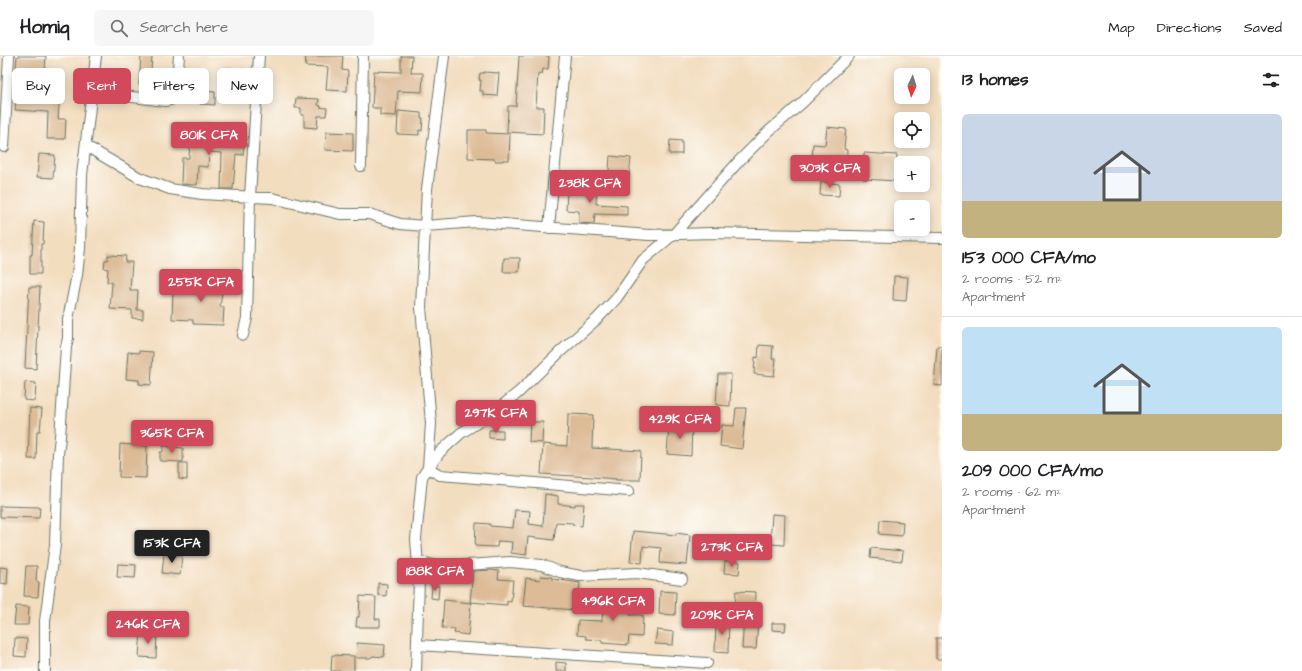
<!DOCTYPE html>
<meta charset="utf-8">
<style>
body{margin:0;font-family:"Architects Daughter",sans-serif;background:#f6f6f6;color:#202124;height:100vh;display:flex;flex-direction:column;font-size:15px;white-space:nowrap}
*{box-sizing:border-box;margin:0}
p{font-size:13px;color:#757577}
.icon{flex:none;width:22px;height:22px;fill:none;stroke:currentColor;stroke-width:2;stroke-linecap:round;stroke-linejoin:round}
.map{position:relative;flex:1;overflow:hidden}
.panel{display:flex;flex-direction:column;background:#fff;width:360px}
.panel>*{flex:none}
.guide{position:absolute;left:12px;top:12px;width:380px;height:36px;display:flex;gap:8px}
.needle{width:26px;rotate:184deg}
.controls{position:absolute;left:894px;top:12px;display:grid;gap:8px}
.controls a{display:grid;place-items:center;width:36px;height:36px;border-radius:6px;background:#fff;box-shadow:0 2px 10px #0003;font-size:20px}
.price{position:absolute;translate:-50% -34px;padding:0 9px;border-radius:4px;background:#d1495b;color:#fff;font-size:13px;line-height:26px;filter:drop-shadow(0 1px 2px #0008)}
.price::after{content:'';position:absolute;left:50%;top:24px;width:12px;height:9px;margin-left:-6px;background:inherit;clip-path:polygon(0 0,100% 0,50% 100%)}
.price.selected{background:#222;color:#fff}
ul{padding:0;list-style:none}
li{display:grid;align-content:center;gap:8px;height:212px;padding:0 20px}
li+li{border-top:1px solid #e0e0e0}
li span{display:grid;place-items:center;height:124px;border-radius:6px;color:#555}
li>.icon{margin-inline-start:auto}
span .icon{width:72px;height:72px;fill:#fffc;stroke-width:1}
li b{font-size:17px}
h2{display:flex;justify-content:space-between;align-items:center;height:48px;padding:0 20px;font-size:17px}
.pill{padding:0 14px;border-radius:6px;background:#fff;box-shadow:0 2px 10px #0003;font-size:14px;line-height:36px}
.pill.selected{background:#d1495b;color:#fff}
header{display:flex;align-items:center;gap:24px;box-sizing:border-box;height:56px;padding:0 20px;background:#fff;border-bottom:1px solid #e0e0e0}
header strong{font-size:19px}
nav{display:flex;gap:22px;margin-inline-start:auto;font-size:14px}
.search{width:280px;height:36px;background:#f6f6f6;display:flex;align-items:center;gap:10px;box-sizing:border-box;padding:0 14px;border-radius:6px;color:#757577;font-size:15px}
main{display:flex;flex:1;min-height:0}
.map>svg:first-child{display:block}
.building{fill:#ddbb97}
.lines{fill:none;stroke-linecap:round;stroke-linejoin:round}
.street-casing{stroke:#697565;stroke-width:12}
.street{stroke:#fff;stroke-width:10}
</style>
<header>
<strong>Homiq</strong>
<div class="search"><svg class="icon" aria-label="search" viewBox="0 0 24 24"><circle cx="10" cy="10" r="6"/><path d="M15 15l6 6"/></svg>Search here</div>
<nav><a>Map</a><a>Directions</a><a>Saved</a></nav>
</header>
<main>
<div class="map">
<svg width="942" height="615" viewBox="0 0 942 615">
<rect width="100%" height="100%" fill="#fdfcf7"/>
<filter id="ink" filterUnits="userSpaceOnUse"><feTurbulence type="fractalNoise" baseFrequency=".025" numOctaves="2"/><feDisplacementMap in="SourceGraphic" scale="8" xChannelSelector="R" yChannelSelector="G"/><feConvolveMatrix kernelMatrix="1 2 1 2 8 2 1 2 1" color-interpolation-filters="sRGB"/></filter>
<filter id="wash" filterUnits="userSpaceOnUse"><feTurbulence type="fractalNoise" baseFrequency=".012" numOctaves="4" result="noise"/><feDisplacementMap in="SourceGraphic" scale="16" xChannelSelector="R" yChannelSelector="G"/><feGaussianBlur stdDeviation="0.9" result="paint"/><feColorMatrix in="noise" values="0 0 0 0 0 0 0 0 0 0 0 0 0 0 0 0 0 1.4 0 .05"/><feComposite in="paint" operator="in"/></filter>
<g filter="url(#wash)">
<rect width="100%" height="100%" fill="#f3ddbf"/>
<g id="blocks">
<path class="building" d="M17,0H46L44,25L61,26L58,63H66L65,83H47L48,56L15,54L17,23H15Z
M141,0H152L150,30L139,29Z
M306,0H343L342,14L348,15L347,35L326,34L328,11L305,10Z
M401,0H412L411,17H423L422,36L398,35L396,60L380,59V52H373L372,51L374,15L401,16Z
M519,0H549L548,13H543L542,18L538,17L536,51H544L543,78L507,76L508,50H516Z
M226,12L244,13L242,30H234L233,37L225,36Z
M484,16L499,17L497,40L483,39V35H480L481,24H479L480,17H484Z
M201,35L215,36V49L200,48Z
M296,42L319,43L318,49L321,50L320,51L327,52L326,60H318L317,72L304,71V59H301V52H295Z
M398,55L421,57V62H423L422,75L419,74V79L397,78Z
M204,67L217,68L216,88L244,90L243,99L236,98L233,133H221L222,97L209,96L208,111L198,110L197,129L181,128L182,102H189L191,71L204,72Z
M827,71L846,73L844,93L847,94L846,109H838V104L812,102L813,88L825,89Z
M468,74H486V77L510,78L509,104H503V105H495V103L468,102Z
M326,76L353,77V95L325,94Z
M670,84L682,85V98H669Z
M864,97L897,99L896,125L863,123Z
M39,98L55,99L53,122L37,121Z
M610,100L631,102L628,130L608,128Z
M582,126L597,127L596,148L627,150V159L595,158L594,168L579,167V155L566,154L567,135H582Z
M821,126L840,128L839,140L820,139Z
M34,165L44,166L43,188H41V218H30V199H32Z
M108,199L126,200L125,206H132L130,234H138L137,254H143V263L132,262V254L110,253L112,226H107L108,213L104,212L105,204H108Z
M504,202H520L519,216H503Z
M207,216L220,217V220H224V236H222L220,251H224L223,269L193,268V264L172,263L173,234L207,235Z
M894,220L908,221L906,245L893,244Z
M29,231H40L36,313L25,312Z
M759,289L773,290L772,303H776L774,320L754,318L755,301L758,302Z
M937,290H942V330L934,329Z
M139,295L153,296L151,329L139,328V324L126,323L128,296L139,297Z
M718,318H731L730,350L716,349Z
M25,326L36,327L35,345L24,344Z
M30,352L42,353L40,375H37L36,403H28Z
M736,352H746L742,393L720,390L722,369L734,370Z
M568,358L593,359L592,392L641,395L640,424H616V423L592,421L541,418L543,388L567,390Z
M530,366H543L542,387L529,386Z
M683,368H692L691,400L667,398L669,370L683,371Z
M489,374H503V383L489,382Z
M120,388L147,390L146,422L119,421Z
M163,390L183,392V406L160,405V396H163Z
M179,407H187V424L179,423Z
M545,438L558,440V448L575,450V448H584L582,470L573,469V467L556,466L554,484L528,481L526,499L511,497L512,486L498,485L497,491L475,490L476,467L490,468V470L513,472L515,454L530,455L529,468L543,470Z
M0,450L40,451L39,462L0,461Z
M772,458L785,459L784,489L770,488Z
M880,464L903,466L902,480L879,478Z
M633,475L676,479V477L690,479L687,509L660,507L661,492L643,490L642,507L630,506Z
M871,492L903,495L902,505L870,502Z
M164,498L182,499L180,519L162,517Z
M725,505L740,506L739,518L724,517Z
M118,508L136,509L135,522L117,521Z
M26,510H37L36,525L39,526L38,541L24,540Z
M0,511L8,512L7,528L0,527Z
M490,514L499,515L498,523L513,524L511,546L507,545V549L470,546L473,515Z
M541,520L552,521V523L580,527L577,554L523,550L526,522L540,524Z
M378,527L387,528L386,540L378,539Z
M432,529L439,530L438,543L431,542Z
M610,535L624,536L623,541L631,542L630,559H643L642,581L629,580L628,589L602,587V584L586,583V580L577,579L578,564L602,565L604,540H610Z
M660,535L676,536L675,559L659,558Z
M736,535L756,536L755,565H758L756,593H742L744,559L735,558Z
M360,540L376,541L375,563H380V571H356L357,561H359Z
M444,544L471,547L468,579L454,577L455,573L442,572Z
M16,550L29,551L28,569H14Z
M716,564H729L728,597L715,596Z
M772,567H786L785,575L772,574Z
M657,574L674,576L673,589L655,588Z
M141,575L157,576L156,602L139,601Z
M15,582L27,583L26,601L14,600Z
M936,582H942V603H936Z
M357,587L385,589L384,601L373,600L370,602H356Z
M332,599L354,600V615H331Z
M556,606L566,607V615H556Z"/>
</g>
</g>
<g filter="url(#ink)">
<use href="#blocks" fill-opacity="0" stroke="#697565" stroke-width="1"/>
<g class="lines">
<g class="street-casing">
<path id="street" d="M92,36L165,45L170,44L176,37L179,0
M86,90L140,122L170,133L202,138L272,142L340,158H369L400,168L425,170L477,166L649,179L711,177L942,182
M4,91L9,0
M361,110L363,0
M549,172L565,0
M243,279L247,262L250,140L259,0
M629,435L440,419L428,412L440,396L461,377L493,357L519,336L561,295L597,263L616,243L643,204L674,178L739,105L769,75L802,47L849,0
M418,505L440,511L510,506L542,509L560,516L580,520L637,517L682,523
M417,589L707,607
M45,615V565L55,489L58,398L60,381L66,291L68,282V263L77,219L80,192L82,119L96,0
M416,615L419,524L416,483L422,421L428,412L431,367L421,251L427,133L444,0"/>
</g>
<use href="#street" class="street"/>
</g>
</g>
</svg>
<div class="controls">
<a><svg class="needle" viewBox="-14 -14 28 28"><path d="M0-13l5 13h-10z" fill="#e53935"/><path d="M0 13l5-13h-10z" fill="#757577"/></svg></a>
<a><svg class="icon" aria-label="locate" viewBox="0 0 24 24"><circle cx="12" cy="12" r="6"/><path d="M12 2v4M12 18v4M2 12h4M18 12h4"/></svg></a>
<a>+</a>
<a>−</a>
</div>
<b class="price" style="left:209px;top:100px">801K CFA</b>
<b class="price" style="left:830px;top:133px">303K CFA</b>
<b class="price" style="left:590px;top:148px">238K CFA</b>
<b class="price" style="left:201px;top:247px">255K CFA</b>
<b class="price" style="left:496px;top:378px">297K CFA</b>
<b class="price" style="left:680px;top:384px">429K CFA</b>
<b class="price" style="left:172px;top:398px">365K CFA</b>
<b class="price selected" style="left:172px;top:508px">153K CFA</b>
<b class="price" style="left:732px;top:512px">273K CFA</b>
<b class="price" style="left:435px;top:536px">188K CFA</b>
<b class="price" style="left:613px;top:566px">496K CFA</b>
<b class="price" style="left:722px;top:580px">209K CFA</b>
<b class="price" style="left:148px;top:589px">246K CFA</b>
<div class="guide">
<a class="pill">Buy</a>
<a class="pill selected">Rent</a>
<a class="pill">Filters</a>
<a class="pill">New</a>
</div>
</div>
<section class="panel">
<h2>13 homes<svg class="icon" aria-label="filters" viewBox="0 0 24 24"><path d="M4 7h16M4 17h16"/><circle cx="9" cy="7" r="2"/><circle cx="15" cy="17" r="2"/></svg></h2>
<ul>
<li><span style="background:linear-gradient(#c9d6e8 70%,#c2b280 0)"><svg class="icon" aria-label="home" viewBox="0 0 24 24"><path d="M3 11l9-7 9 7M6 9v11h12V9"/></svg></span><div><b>153 000 CFA/mo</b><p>2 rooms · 52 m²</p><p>Apartment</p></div></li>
<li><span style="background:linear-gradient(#bfe0f5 70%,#c2b280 0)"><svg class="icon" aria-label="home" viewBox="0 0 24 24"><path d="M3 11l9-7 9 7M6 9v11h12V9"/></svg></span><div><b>209 000 CFA/mo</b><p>2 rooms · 62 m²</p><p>Apartment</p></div></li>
</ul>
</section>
</main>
